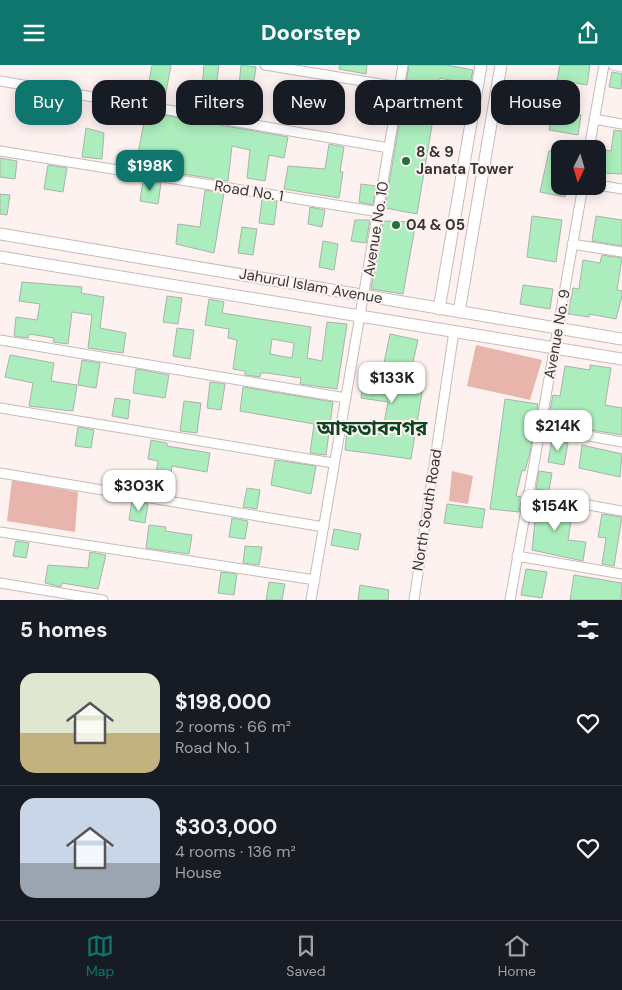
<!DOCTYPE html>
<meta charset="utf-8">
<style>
body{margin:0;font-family:"DM Sans","Noto Sans Bengali",sans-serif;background:#242831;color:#f1f3f6;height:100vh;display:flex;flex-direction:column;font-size:19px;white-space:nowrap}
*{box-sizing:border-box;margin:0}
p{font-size:16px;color:#9ea1a6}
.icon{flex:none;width:28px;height:28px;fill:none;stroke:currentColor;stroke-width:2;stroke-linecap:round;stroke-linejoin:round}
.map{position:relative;height:535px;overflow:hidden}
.drawer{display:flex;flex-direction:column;background:#171b24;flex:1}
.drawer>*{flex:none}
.top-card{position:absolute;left:15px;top:15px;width:592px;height:45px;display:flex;gap:10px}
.needle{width:32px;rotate:185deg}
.buttons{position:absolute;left:551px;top:75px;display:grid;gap:10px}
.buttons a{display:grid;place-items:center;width:55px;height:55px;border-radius:10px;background:#171b24;box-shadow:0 2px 12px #0003;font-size:25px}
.price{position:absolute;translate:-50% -42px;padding:0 11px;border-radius:10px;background:#fff;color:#222;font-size:16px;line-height:32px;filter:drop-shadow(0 1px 2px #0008)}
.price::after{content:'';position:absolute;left:50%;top:30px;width:15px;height:11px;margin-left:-8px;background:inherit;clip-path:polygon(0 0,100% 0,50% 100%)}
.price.on{background:#0f766e;color:#fff}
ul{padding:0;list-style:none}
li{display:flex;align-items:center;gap:15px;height:125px;padding:0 20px}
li+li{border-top:1px solid #363941}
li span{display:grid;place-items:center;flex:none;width:140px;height:100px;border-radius:15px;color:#555}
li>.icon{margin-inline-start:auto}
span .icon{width:60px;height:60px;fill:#fffc;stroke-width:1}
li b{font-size:21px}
h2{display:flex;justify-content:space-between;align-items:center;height:60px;padding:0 20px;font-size:21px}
.chip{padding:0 18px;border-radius:15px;background:#171b24;box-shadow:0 2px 12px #0003;font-size:18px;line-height:45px}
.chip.on{background:#0f766e;color:#fff}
header{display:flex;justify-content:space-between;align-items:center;height:65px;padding:0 20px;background:#0f766e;color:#fff;font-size:22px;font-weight:800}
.menu{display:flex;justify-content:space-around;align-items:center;height:70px;border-top:1px solid #363941;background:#171b24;font-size:14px;color:#9ea1a6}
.menu a{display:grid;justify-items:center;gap:2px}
.menu .on{color:#0f766e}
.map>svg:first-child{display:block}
.green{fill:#e7b5ab}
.building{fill:#abedbc;stroke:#aab2ac;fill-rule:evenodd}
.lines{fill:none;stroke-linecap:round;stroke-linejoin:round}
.minor-casing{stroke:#c6bbb9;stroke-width:11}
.tertiary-casing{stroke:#c6bbb9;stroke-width:13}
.minor{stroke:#fff;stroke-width:9}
.tertiary{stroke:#fff;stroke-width:11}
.poi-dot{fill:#247140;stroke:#fdf2f0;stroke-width:2}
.labels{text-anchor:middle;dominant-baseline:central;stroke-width:4;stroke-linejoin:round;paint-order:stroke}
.poi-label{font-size:15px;font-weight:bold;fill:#393534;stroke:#fdf2f0;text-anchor:start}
.street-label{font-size:15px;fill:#393534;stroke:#fdf2f0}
.district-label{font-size:20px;font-weight:bold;fill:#0d4422;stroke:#fdf2f0}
</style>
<header><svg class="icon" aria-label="menu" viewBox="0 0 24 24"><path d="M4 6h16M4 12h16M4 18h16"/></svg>Doorstep<svg class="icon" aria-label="share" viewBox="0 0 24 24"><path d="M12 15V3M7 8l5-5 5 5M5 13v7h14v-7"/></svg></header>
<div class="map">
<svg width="622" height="535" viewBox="0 0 622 535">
<rect width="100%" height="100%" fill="#fdf2f0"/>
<path class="green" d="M476,280L542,295L530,335L467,321Z
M452,406L473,411L468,439L449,436Z
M12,415L78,427L75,467L7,456Z"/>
<path class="building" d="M152,0H171L164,38L146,33Z
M204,0H219L215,29L221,30L218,47L200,44Z
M241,0L256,2L253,23L239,21Z
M340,0H367L366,9L339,4Z
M409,0H447L473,5L470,19L440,13L417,149L385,143Z
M560,0H590L587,20L557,15Z
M612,7L622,9L621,24L609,22Z
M26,27L65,34L62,57L22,51Z
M552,45L581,50L578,70L549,65Z
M146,47L288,72L284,93L269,90L265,116L247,113L250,85L232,81L228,116L145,103V99H136Z
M86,63L104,68L102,94L82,92Z
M614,65L622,66V109L598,108V84L611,86Z
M329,79L344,82L340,107H343L339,133L284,124L288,101L325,104Z
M549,86L560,87V121H568L565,132L540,127Z
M0,93L17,96L15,114L0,112Z
M48,100L67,103L63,127L44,124Z
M143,115L161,118L158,139L140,136Z
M361,119L376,121L373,140L359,137Z
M205,125L224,128L214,188L176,179L178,159L200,162Z
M0,129L10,130L7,150L0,149Z
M262,134L277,137L274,160L259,158Z
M310,142L325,145L322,162L308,159Z
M532,151L562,155L556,197L527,192Z
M596,151L622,155V181L592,176Z
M355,155H370L366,178L351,176Z
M383,156L416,157L403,229L371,224Z
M242,162L257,164L253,190L238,188Z
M323,176L338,179L334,205L319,202Z
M602,190L622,193L617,225L622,226V231L616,254L589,249V252L568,249L573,223L579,224L583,195L600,198Z
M22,217L82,222L81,228L104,232L100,263L126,268L123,288L88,283L92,250L72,247L68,279L53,277L54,273L29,269L28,273L14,271L16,252L37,255L40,239L19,236Z
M523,220L553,224L550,244L520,239Z
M167,231L182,233L178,259L163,257Z
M209,234L224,237L222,248L311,262L307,293L322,296L327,257L347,259L337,324L300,319L301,313L267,308H261L260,312L245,310V306L233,304L237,275L228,273L229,264L205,260ZM272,274L294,278L292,293L270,289Z
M177,263L194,265L190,294L173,291Z
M390,269L418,275L409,314L424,316L411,394L345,385L347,365L382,369L388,337L361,333L364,310L381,312Z
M10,290L54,298L51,316L77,320L73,346L29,341L33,318L5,312Z
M82,295L100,298L96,323L78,320Z
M590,300L611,303L605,340L622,343V370L585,364L587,347L574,345L572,360L548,356L553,330L560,331L565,301L590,305Z
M136,304L169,310L165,333L133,328Z
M210,317L225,319L221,345L207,343Z
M243,322L333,337L326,390L310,388L314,359L240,346Z
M115,333L130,335L128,354L112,351Z
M505,334L538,339L530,387L525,406L522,405L516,431L522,432L519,447L490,444Z
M184,336L201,338L197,368L180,366Z
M78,362L94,365L91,383L75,381Z
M552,374L568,378L564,400L548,397Z
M151,375L167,378V381L210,388L207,407L172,401L169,424L154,422L158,396L148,394Z
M582,380L622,389L620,412L579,403Z
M275,395L316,401L311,429L271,420Z
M539,406L552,408L549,426L536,424Z
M247,423L260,425L257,444L243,442Z
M132,436L148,439L145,458L129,455Z
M534,436L573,444L568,475L586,477L583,496L532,485L535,456L530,455Z
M447,439L485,444L482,463L444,458Z
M602,449L622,452L614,501L602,499L606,473L598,472Z
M232,453L248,456L245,474L229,472Z
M149,460L166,462L165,466L192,470L189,489L146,483Z
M334,464L361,469L358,485L331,480Z
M16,476L29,478L26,493L13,491Z
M245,481L262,482L259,500L243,498Z
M90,487L106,490L98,524L62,518L61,522L45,518L48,500L88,503Z
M526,504L547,507L542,533L521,530Z
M221,507L237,509L234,530L218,528Z
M574,510L622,518L621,535H570Z
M269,517L285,519L282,535H266Z
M360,520L389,525L388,535H358Z"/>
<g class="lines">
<g class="minor-casing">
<path id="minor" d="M265,0L399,22
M613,0L622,2
M0,16L389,83
M594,54L622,59
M589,84L604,0
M0,86L379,147
M598,120L622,124
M572,179L622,187
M0,275L346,333
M0,343L333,398
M540,362L622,377
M0,408L324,462
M528,429L622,446
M0,467L315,515
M517,491L622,509
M0,518L103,535
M311,535L403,0
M414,535L454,266
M510,535L583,121"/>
</g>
<g class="tertiary-casing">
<path id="tertiary" d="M0,169L622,274
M0,192L622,294
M439,244L481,0
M459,247L501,0"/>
</g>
<use href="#minor" class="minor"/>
<use href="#tertiary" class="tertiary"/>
</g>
<g class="poi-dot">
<circle cx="406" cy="96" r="5"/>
<circle cx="396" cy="160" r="5"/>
</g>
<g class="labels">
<g class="poi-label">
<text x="416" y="87">8 &amp; 9<tspan x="416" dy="17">Janata Tower</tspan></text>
<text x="406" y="160">04 &amp; 05</text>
</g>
<g class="street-label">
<text transform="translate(249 126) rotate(9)">Road No. 1</text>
<text transform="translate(376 164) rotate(-81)">Avenue No. 10</text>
<text transform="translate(311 221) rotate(10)">Jahurul Islam Avenue</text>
<text transform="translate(557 269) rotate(-80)">Avenue No. 9</text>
<text transform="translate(427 445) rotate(-81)">North South Road</text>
</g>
<g class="district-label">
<text x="372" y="363">আফতাবনগর</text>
</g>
</g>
</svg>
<div class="buttons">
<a><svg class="needle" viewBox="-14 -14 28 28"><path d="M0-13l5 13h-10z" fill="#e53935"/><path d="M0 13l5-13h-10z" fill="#9ea1a6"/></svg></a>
</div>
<b class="price on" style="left:150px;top:127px">$198K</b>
<b class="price" style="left:392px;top:339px">$133K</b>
<b class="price" style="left:558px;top:387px">$214K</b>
<b class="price" style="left:139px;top:447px">$303K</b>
<b class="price" style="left:555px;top:467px">$154K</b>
<div class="top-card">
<a class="chip on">Buy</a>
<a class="chip">Rent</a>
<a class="chip">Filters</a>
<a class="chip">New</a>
<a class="chip">Apartment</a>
<a class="chip">House</a>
</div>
</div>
<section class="drawer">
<h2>5 homes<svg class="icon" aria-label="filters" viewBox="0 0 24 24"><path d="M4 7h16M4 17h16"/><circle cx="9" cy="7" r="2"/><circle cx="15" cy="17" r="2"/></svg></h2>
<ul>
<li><span style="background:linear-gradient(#dfe7d0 60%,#c2b280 0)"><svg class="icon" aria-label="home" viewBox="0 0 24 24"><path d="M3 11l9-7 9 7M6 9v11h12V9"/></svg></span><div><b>$198,000</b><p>2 rooms · 66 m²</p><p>Road No. 1</p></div><svg class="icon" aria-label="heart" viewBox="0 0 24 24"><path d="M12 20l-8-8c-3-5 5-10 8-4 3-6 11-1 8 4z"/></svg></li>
<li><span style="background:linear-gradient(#c9d6e8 65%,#9aa5b1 0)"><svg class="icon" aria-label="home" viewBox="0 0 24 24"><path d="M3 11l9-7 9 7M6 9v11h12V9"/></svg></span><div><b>$303,000</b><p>4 rooms · 136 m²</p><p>House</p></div><svg class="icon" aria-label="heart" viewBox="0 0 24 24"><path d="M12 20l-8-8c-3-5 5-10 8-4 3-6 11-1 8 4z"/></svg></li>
</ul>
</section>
<nav class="menu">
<a class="on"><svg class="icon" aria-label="map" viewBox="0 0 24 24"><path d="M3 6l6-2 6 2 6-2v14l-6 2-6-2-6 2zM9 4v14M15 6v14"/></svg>Map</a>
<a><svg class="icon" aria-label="saved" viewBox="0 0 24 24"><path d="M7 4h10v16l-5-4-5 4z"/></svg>Saved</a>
<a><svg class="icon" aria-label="home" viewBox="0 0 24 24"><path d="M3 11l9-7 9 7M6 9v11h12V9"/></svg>Home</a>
</nav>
